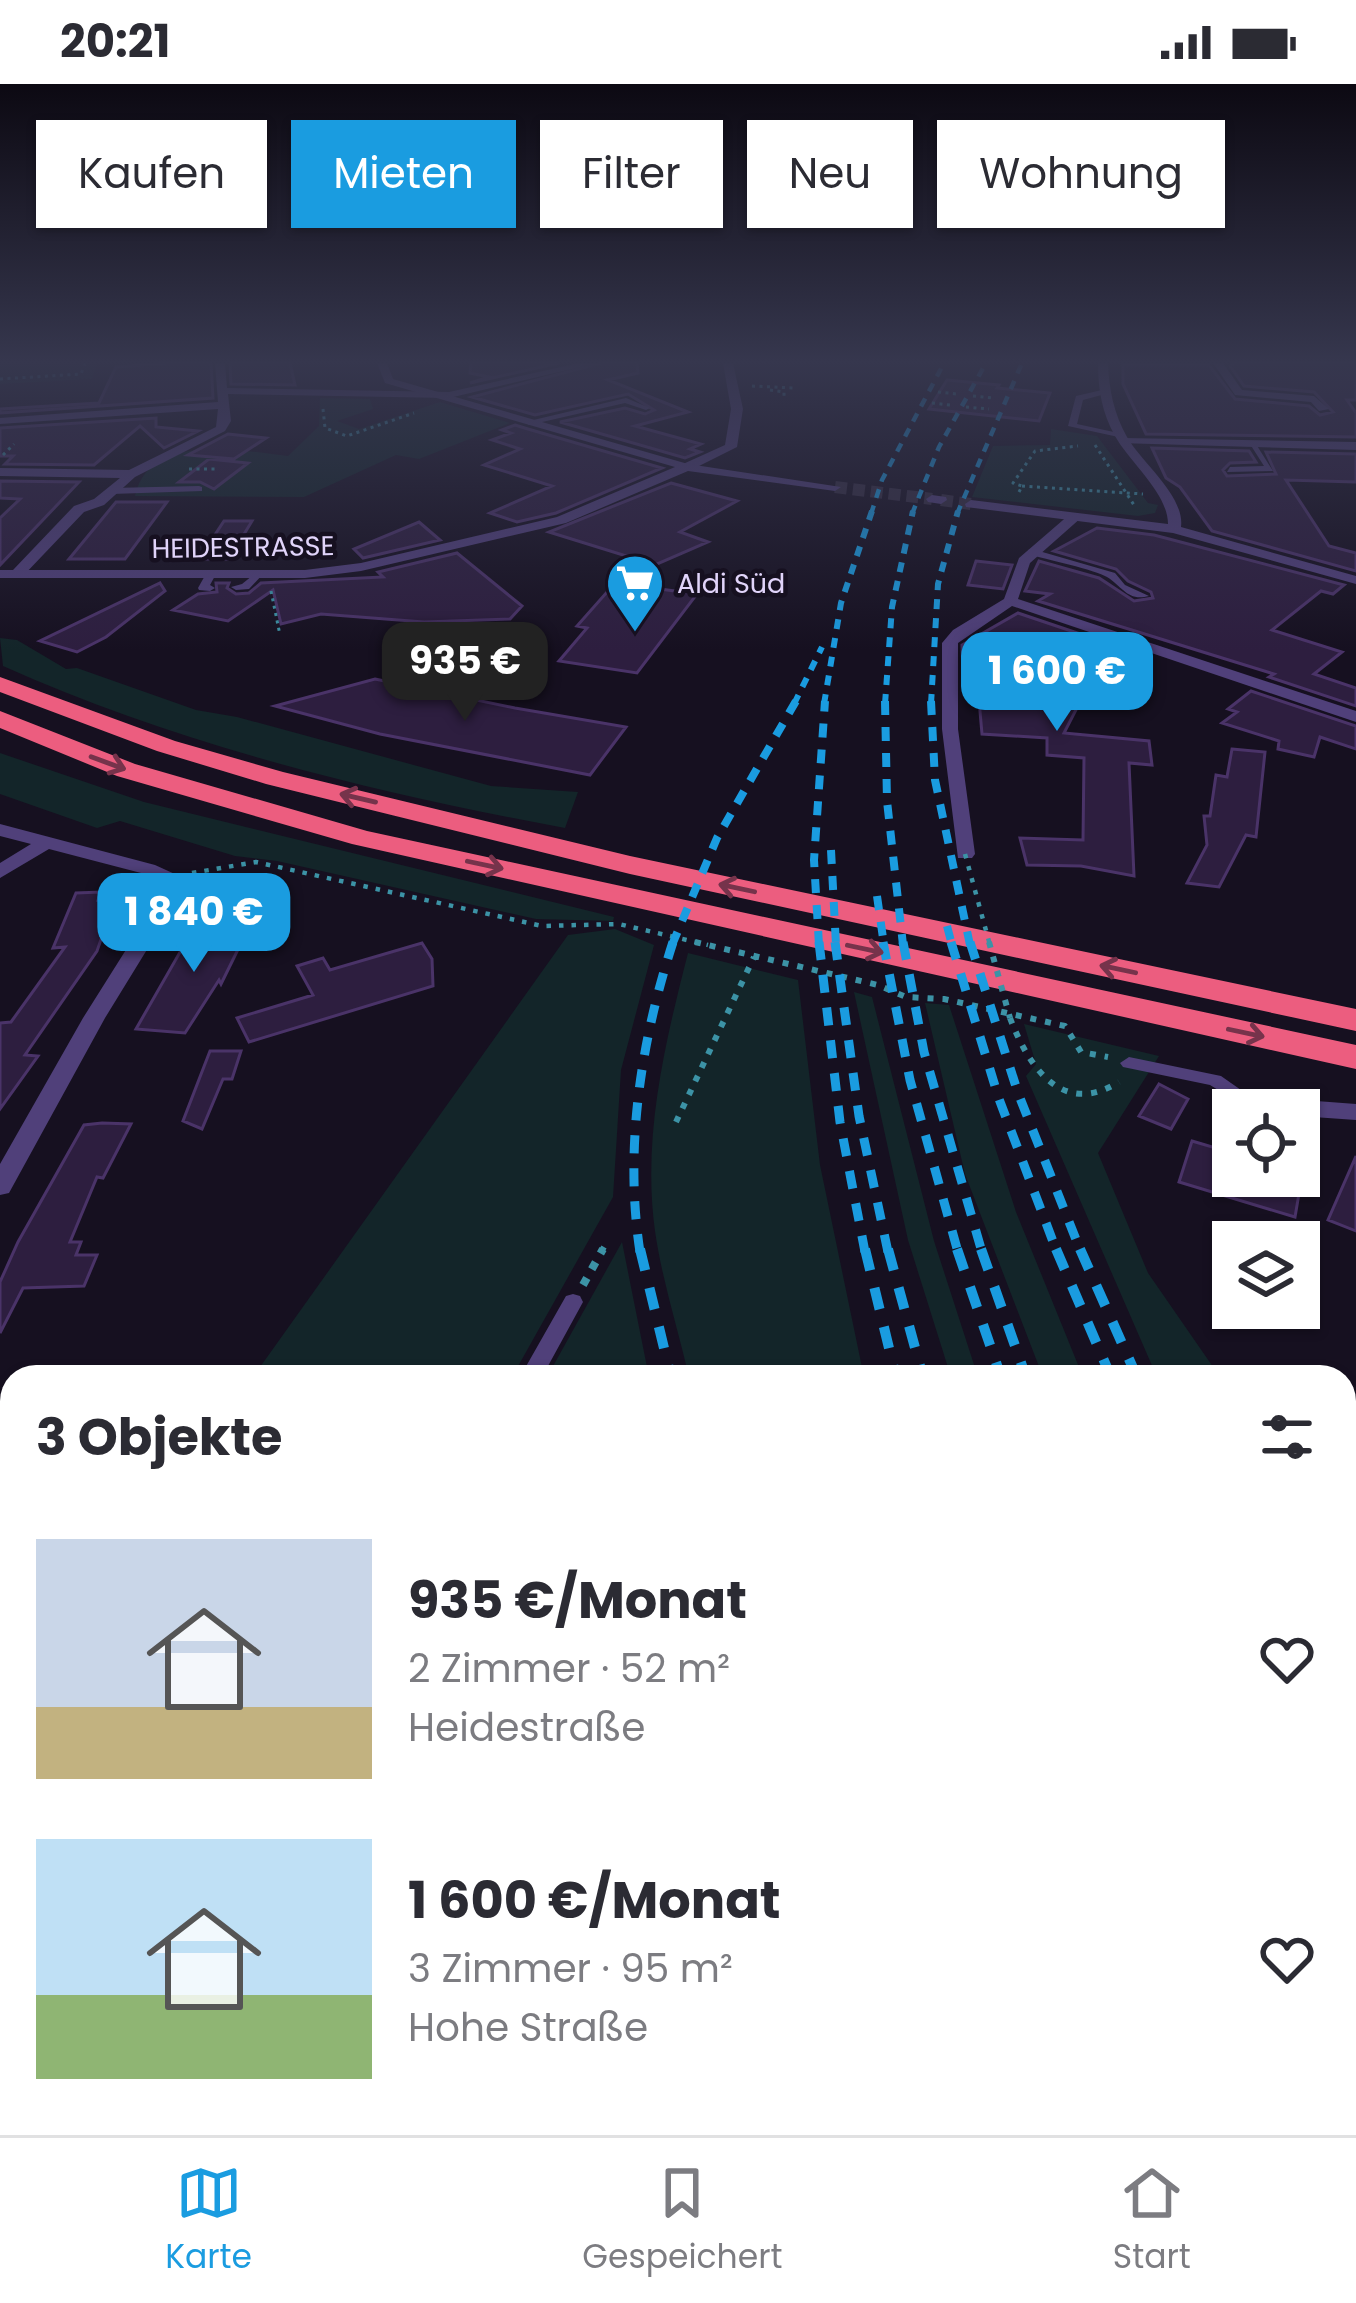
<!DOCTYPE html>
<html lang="de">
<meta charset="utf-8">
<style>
body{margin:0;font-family:Poppins,sans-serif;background:#f2f2f3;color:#2b2b33;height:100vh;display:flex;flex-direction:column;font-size:45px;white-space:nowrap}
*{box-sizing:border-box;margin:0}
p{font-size:39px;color:#7c7c81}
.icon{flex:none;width:66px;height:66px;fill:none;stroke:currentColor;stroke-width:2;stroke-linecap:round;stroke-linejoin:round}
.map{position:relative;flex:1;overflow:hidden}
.sheet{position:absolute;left:0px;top:1281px;width:1356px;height:771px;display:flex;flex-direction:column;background:#fff;border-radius:36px 36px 0 0;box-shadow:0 3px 9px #0004}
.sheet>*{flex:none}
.guide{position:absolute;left:36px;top:36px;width:1284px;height:108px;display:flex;gap:24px}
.tools{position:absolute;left:1212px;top:1005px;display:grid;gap:24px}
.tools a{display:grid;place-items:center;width:108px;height:108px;border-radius:0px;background:#fff;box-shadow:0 3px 9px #0004;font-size:60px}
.price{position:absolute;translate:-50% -102px;padding:0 27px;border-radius:24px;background:#1a9ce0;color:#fff;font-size:39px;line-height:78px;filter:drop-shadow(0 3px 6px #0008)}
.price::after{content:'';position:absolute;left:50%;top:72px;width:36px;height:27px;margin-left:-18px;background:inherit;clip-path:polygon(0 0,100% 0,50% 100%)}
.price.selected{background:#222;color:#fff}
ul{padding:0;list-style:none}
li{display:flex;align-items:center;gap:36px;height:300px;padding:0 36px}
li span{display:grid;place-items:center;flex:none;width:336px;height:240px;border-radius:0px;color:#555}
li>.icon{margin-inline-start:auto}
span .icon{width:144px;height:144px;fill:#fffc;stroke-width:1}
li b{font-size:51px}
h2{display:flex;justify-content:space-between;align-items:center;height:144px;padding:0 36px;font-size:51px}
.chip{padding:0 42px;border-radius:0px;background:#fff;box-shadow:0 3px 9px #0004;font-size:42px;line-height:108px}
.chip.selected{background:#1a9ce0;color:#fff}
.status{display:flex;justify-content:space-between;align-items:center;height:84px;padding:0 60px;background:#fff;direction:ltr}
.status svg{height:33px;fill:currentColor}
.dock{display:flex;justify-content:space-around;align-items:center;height:168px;border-top:3px solid #e1e1e2;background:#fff;font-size:33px;color:#7c7c81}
.dock a{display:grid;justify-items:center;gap:6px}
.dock .selected{color:#1a9ce0}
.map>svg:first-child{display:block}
.green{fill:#132529}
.building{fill:#2d1e3f;stroke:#4a3368;stroke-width:3}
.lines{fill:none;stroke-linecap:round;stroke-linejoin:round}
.tertiary-tunnel{stroke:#342d41;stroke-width:12;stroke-dasharray:12 6;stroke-linecap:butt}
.path-far3{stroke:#3c93a6;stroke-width:3;stroke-dasharray:3 4.5;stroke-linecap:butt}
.path-far2{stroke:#3c93a6;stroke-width:4.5;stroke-dasharray:4.5 8;stroke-linecap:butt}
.path-far1{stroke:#3c93a6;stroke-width:6;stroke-dasharray:6 9;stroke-linecap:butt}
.path{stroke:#3c93a6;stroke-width:8;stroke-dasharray:8 10;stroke-linecap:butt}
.service{fill:#50407a;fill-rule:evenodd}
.minor{fill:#50407a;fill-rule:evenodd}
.tertiary{fill:#50407a;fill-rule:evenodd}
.motorway{fill:#ec5d7f;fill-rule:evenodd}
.rail-far5{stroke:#1a9ce0;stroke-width:4.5;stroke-dasharray:9 8;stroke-linecap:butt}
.rail-far4{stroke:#1a9ce0;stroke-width:6;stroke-dasharray:10 9;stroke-linecap:butt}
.rail-far3{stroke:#1a9ce0;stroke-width:8;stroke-dasharray:14 12;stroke-linecap:butt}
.rail-far2{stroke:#1a9ce0;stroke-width:9;stroke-dasharray:18 15;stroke-linecap:butt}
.rail-far1{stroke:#1a9ce0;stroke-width:10;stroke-dasharray:22 18;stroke-linecap:butt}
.rail{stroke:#1a9ce0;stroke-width:15;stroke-dasharray:28 24;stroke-linecap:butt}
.path-bridge-far1{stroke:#3c93a6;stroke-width:4.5;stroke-dasharray:4.5 8;stroke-linecap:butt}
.path-bridge{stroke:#3c93a6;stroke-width:6;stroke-dasharray:6 9;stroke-linecap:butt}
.oneway{stroke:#76334b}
.labels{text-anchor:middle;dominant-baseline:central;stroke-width:9;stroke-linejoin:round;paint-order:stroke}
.far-street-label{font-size:27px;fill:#e1d4fa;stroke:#161020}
.far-poi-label{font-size:27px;fill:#e1d4fa;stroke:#161020;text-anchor:start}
</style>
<div class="status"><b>20:21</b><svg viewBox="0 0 49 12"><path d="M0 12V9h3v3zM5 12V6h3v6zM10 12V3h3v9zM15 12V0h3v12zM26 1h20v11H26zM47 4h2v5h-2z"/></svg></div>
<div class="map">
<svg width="1356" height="2051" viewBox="0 0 1356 2051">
<rect width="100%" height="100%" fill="#161020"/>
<path class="green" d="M0,279H97L92,295L0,300Z
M320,314L370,315L373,325L337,337L359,345L440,318L510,339L419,375L396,371L304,413L135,412C149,347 242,367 288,372L319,342Z
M1051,345L1097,352L1148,419L1158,421L1155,429L1138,432L972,413L993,362L1050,361Z
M0,554L17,556L66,585L77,584L196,626L237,633L491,702L578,708L565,744C372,708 182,662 3,582Z
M0,669L144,718L614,833L613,837L536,835L277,777L235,772L120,737L97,744L0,710Z
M615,845L654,861L621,986L613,1113L512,1293H253L568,851Z
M688,869L798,896L820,1081L864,1293H689C678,1245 662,1196 655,1147C642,1053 665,959 688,869Z
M854,908L872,913L934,1157L978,1293H951L908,1156Z
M925,919L949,921L1016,1128L1083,1293H1043L965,1090Z
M1024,940L1159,972L1098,1069L1148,1189L1220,1293H1157L1026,992L1036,980Z
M622,1158L649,1293H547Z
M1344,1551L1356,1573V1688L1344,1666Z
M12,1630V2040H60L54,2051H0V1647Z
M1344,1845L1356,1869V2051H1316L1313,2040H1344Z
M821,2040H936L941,2051H824Z"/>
<path class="building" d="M167,279H211L213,314L0,329V325L99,319L116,283Z
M230,279H290L295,301L231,300Z
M471,279H559L470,299L489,293L470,289Z
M601,279H637L638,289L608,296L688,328L635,342L701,360L690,365L700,368L685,374L560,338L625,324L645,330L654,326L628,310L535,331L472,313Z
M1233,279H1356V316H1347L1356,329V353L1146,350L1123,300V281H1209L1235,315L1309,322L1320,331L1333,328L1314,308L1244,302L1230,282Z
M947,296L999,301L997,304L1050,309L1039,337L929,325Z
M156,334V343L198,347L164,364L140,342L94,381L5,380L13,372H0V344Z
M515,341L528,345L662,384L556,429L517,438L490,429L552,402L484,381L520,365L492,356L511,349L502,346Z
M228,350L266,354L234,375L188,371Z
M1152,364L1249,367L1256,378L1230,379L1223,386L1227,392L1276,390L1266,368L1356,370V398L1286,396L1329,462L1356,469V487L1212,447L1180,403L1166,394Z
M209,375L248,379L214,405L200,398H179Z
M0,397L79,398L0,481V434L20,415L0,414Z
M671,399L737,417L680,448L708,458L655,481L549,448Z
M116,418H167L125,475H69Z
M224,437H252L229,475H199Z
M419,438L440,456L363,474L354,465Z
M1097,444L1154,451L1344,501L1333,510L1321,507L1272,546L1342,568L1314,590L1356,604V622L1269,593L1274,590L1038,517L1050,510L1025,507L1039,477L1099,494L1134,517L1153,514L1151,508L1128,497L1116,485L1054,467Z
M457,469L522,522L510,535L424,538L321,530L281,540L273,506L228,537L173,526L198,510L217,508L216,499H229L227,504L236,510L249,509L261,499L383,493L378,488Z
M976,477L1012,481L1003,505L968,501Z
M160,499L165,507L106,553L77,568L40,557Z
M615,499L697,510L637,589L559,577L587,544L577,542Z
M1018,529L1092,554L1055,577L1095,589L1064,649L1149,657L1152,681L1129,679L1134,792L1081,782L1027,781L1020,754L1083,756L1084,674L1047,671V654L982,650L977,593L963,589L962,561Z
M375,595L515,624L626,643L590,691L380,650L275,622Z
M1251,607L1356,642V665L1320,653L1314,673L1278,665L1279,657L1222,639L1237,628L1228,625Z
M1232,665L1265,668L1256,753L1246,751L1219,803L1187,799L1207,761L1204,732H1210L1216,691L1227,693Z
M101,808L98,816L115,815L97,867L25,971L38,972L0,1025V939L11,938L65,863L53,864L76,809Z
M199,835L251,839L221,900L219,896L185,949L136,945Z
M422,859L432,875L433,902L249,958L237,934L313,911L297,882L323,874L330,886Z
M210,967H241L232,995H223L202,1045L183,1037Z
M1159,1000L1188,1015L1171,1045L1139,1032Z
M102,1039L131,1040L103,1094L97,1093L70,1158H81L76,1171H97L84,1202L23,1204L0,1249V1198L18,1158L84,1041Z
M1192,1057L1233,1069V1092H1302L1295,1133L1179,1098Z
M1356,1072V1147L1328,1136Z"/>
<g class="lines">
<path class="tertiary-tunnel" d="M835,403L932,415
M941,416L971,420"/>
<path class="path-far3" d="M0,295L81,290L85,279
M752,302L794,304
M770,306L784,308V315
M938,308L957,310
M973,312L994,314
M932,319L950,321
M966,323L989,325
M323,325L325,344L347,352L414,329
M1095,361L1134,421
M3,371L14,360
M189,385H216
M1022,402L1143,410
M1019,408L1022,402L1013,399L1035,367L1078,362
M271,507L280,551"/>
<path class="path-far2" d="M192,789L256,778L542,842L619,840L708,861"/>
<path class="path-far1" d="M695,858L878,901L906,913L944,915L1065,942L1081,968L1108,973
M1010,934C1028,981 1061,1034 1119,998
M676,1038L754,873
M601,1168L604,1163"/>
<path class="path" d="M583,1201L603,1165"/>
<path class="service" d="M1102,306L1105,310L1083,316L1077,340L1123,350V354L1068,342L1076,312Z
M626,314L650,324L646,326L625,319L529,341L525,338Z
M1254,357L1273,387L1227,388L1230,383L1264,382L1250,360Z
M199,402L202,403V407L111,410L106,407L111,404Z
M1032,465L1115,489L1125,501L1149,512C1128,518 1123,503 1107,493C1096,486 1045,475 1028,470V466Z
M211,487L216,490L210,501L215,504L210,507L199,506L198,504L207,488Z
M258,487L263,490L249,505L236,506L231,503L242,500Z
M1129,973L1221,992L1261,1020L1258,1024L1251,1026L1210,1001L1123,983L1120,979Z
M573,1210L580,1212L583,1218L542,1293H520L566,1212Z
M86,2040H121L116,2051H82Z"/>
<path class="minor" d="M215,279H225L227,304L449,308L579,279H597L449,314L228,310L231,337L225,347L135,393L104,421L84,428L23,492H13V486L74,422L94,415L120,394L0,392V384L129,386L216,343L218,325L0,340V334L218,318Z
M723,279H733L743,325L737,363L691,386H683V380L725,361L731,325Z
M1213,279H1223L1242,306L1314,312L1329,325L1319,327L1311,318L1235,311Z
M1123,354L1356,358V366L1119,359Z
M1070,430L1082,433L1030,479L1018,515L1356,627V638L1012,522L958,559V645L975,770L972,774H958L942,645V559L953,546L1004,515L1019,474Z
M0,740L155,781L177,791L183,807L105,934L9,1109L0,1111V1080L83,934L163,807L161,798L141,789L49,765L0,794V779L31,760L0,752Z
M1252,1012L1356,1020V1036L1299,1032V1026H1244L1240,1020Z"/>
<path class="tertiary" d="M377,279H387L393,295L688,380L841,403L835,407L688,387L566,439L361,487L305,494H0V486H305L361,479L557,433L675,383L385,299Z
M1098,279H1108C1109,306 1114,330 1127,353C1142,379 1185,412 1181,443L1356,492V500L1173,449L966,423L965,420L971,416L1168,440C1168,409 1130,379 1115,352C1102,329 1098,305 1098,279Z
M932,411L946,413L947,416L941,420L928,418L926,415Z"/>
<path class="motorway" d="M0,593L175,657L283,688L630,772L1356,925V947L630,790L266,700L157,667L0,608Z
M0,627L135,680L367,747L1356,961V985L352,760L117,692L0,644Z"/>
<path class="rail-far5" d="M871,430L882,396L944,279
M912,430L939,363L986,279
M957,430L1022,279"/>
<path class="rail-far4" d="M794,620L822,563
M824,620L841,519L872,427
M885,620L892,523L913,427
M931,620L938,500L958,427"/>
<path class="rail-far3" d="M885,617L887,717L903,861
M931,617L935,696L970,861
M831,766L836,861
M877,812L884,861
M947,842L952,861
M672,861L717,754L796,617
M819,861L814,776L825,617"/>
<path class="rail-far2" d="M819,858L840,1038L865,1168
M835,858L859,1032L888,1168
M883,858L910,996L958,1168
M903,858L924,968L982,1168
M951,858L999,1015L1057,1168
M970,858L1018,1009L1081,1168
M640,1168C624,1064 641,957 673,858"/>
<path class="rail-far1" d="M640,1165L671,1293
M865,1165L896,1293
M888,1165L923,1293
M957,1165L1001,1293
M981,1165L1026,1293
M1056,1165L1111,1293
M1080,1165L1137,1293"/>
<path class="rail" d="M1344,1704L1356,1726
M1344,1765L1356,1788
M965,2040L969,2051
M1138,2040L1143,2051
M1183,2040L1187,2051
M1250,2040L1254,2051
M1283,2040L1287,2051"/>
<path class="path-bridge-far1" d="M965,770L990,861"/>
<path class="path-bridge" d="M989,858L1010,934"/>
</g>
<defs><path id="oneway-shaft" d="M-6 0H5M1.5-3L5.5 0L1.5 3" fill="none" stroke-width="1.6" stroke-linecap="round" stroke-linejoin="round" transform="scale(3)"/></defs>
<g class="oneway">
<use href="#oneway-shaft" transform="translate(108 679) rotate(20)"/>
<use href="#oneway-shaft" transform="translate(358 714) rotate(-167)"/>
<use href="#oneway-shaft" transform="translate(485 781) rotate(12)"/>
<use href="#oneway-shaft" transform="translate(737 804) rotate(-168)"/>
<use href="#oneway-shaft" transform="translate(865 865) rotate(12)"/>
<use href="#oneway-shaft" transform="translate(1118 885) rotate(-168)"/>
<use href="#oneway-shaft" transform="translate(1246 949) rotate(12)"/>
</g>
<linearGradient id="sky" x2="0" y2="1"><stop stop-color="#0c0912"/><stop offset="0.49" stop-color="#36374e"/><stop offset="1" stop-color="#36374e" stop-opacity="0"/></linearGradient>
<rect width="1356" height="566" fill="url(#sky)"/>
<defs>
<g id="supermarket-pin" transform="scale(3)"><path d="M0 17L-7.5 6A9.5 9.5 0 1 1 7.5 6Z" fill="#1a9ce0" stroke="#161020"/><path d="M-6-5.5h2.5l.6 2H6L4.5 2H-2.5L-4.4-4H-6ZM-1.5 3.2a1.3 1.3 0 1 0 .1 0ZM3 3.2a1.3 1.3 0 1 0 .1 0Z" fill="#fff"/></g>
</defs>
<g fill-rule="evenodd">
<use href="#supermarket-pin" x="635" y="499"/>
</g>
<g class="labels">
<g class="far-street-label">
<text transform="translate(243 463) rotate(-1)">HEIDESTRASSE</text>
</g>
<g class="far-poi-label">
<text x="677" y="499">Aldi Süd</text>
</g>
</g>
</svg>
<div class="tools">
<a><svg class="icon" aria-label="locate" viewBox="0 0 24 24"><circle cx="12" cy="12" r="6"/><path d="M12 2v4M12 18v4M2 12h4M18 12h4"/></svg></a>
<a><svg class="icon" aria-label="layers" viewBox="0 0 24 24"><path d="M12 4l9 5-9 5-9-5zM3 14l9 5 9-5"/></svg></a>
</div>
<b class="price selected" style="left:465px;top:640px">935 €</b>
<b class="price" style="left:1057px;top:650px">1 600 €</b>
<b class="price" style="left:194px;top:891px">1 840 €</b>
<div class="guide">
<a class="chip">Kaufen</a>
<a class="chip selected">Mieten</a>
<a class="chip">Filter</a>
<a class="chip">Neu</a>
<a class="chip">Wohnung</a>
</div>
<section class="sheet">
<h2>3 Objekte<svg class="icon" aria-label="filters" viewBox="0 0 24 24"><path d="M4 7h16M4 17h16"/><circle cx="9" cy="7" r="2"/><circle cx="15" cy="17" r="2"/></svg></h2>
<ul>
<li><span style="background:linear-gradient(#c9d6e8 70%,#c2b280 0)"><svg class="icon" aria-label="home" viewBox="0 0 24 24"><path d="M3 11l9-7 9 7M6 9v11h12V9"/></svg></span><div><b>935 €/Monat</b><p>2 Zimmer · 52 m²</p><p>Heidestraße</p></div><svg class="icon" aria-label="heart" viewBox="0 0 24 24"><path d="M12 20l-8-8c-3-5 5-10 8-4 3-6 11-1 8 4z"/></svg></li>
<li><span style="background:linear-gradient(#bfe0f5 65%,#8fb573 0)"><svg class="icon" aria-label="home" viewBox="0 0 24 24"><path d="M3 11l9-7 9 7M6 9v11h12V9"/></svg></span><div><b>1 600 €/Monat</b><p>3 Zimmer · 95 m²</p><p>Hohe Straße</p></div><svg class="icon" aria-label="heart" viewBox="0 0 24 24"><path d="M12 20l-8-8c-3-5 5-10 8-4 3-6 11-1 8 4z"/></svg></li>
</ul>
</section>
</div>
<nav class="dock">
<a class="selected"><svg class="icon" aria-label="map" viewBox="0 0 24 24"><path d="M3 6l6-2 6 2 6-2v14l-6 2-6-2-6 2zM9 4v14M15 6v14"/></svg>Karte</a>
<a><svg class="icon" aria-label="saved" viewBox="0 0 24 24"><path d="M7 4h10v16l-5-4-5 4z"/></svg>Gespeichert</a>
<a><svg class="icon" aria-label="home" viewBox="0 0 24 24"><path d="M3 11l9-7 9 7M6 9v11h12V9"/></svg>Start</a>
</nav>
